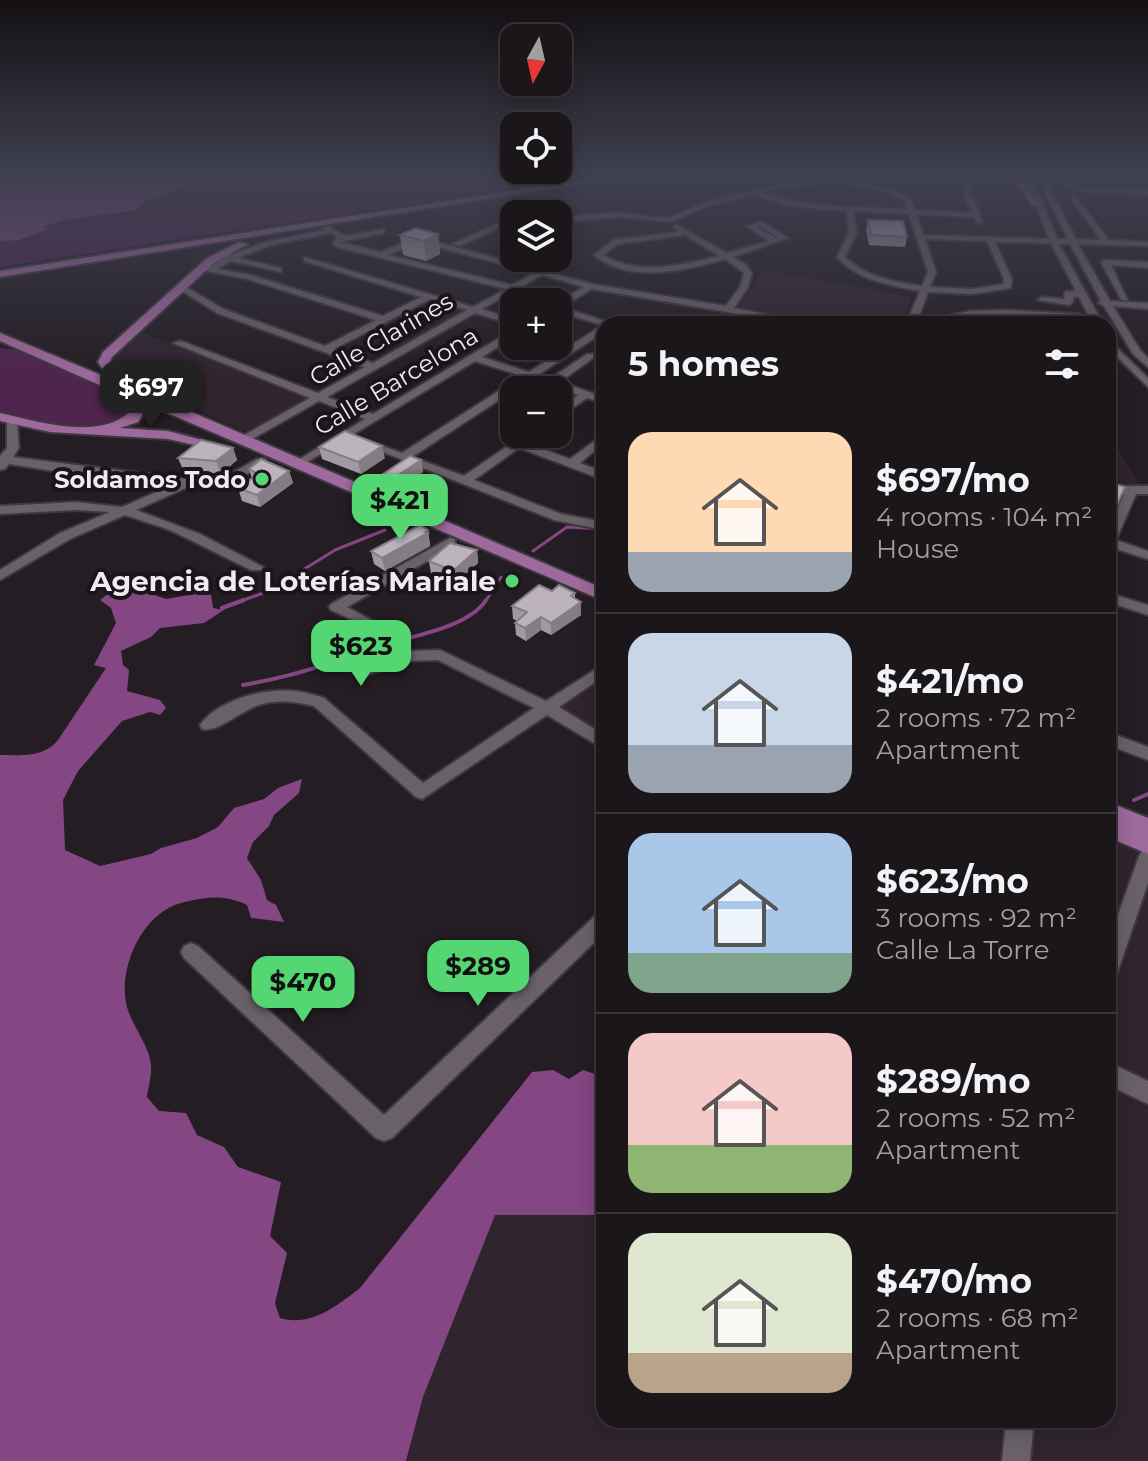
<!DOCTYPE html>
<meta charset="utf-8">
<style>
body{margin:0;font-family:Montserrat,sans-serif;background:#282327;color:#f1f3f6;height:100vh;display:flex;flex-direction:column;font-size:30px;white-space:nowrap}
*{box-sizing:border-box;margin:0}
p{font-size:26px;color:#a09fa2}
.icon{flex:none;width:44px;height:44px;fill:none;stroke:currentColor;stroke-width:2;stroke-linecap:round;stroke-linejoin:round}
.map{position:relative;flex:1;overflow:hidden}
.side{position:absolute;left:596px;top:316px;width:520px;height:1112px;display:flex;flex-direction:column;background:#1b161a;border-radius:24px;box-shadow:0 4px 20px #0003,0 0 0 2px #393539}
.side>*{flex:none}
.needle{width:52px;rotate:188deg}
.buttons{position:absolute;left:500px;top:24px;display:grid;gap:16px}
.buttons a{display:grid;place-items:center;width:72px;height:72px;border-radius:16px;background:#1b161a;box-shadow:0 4px 20px #0003,0 0 0 2px #393539;font-size:40px}
.price{position:absolute;translate:-50% -68px;padding:0 18px;border-radius:16px;background:#54d672;color:#111;font-size:26px;line-height:52px;filter:drop-shadow(0 2px 4px #0008)}
.price::after{content:'';position:absolute;left:50%;top:48px;width:24px;height:18px;margin-left:-12px;background:inherit;clip-path:polygon(0 0,100% 0,50% 100%)}
.price.on{background:#222;color:#fff}
ul{padding:0;list-style:none}
li{display:flex;align-items:center;gap:24px;height:200px;padding:0 32px}
li+li{border-top:2px solid #393539}
li span{display:grid;place-items:center;flex:none;width:224px;height:160px;border-radius:24px;color:#555}
li>.icon{margin-inline-start:auto}
span .icon{width:96px;height:96px;fill:#fffc;stroke-width:1}
li b{font-size:34px}
h2{display:flex;justify-content:space-between;align-items:center;height:96px;padding:0 32px;font-size:34px}
.map>svg:first-child{display:block}
.built{fill:#30242f}
.green{fill:#4f244e}
.water{fill:#854684}
.lines{fill:none;stroke-linecap:round;stroke-linejoin:round}
.stream-far1{stroke:#854684;stroke-width:3}
.stream{stroke:#854684;stroke-width:4}
.minor-casing{stroke:#3f393f;stroke-width:4}
.major-casing{stroke:#3f393f;stroke-width:4}
.minor{fill:#696068;fill-rule:evenodd}
.major{fill:#9e699c;fill-rule:evenodd}
.wall{fill:#a29aa2}
.shaded-wall{fill:#847d84}
.building{fill:#bcb3bc;stroke:#847d84;stroke-width:2}
.poi-dot{fill:#54d672;stroke:#1b141a;stroke-width:3}
.labels{text-anchor:middle;dominant-baseline:central;stroke-width:8;stroke-linejoin:round;paint-order:stroke}
.far-street-label{font-size:24px;fill:#f0ebf0;stroke:#1b141a}
.far-poi-label{font-size:24px;font-weight:bold;fill:#f0ebf0;stroke:#1b141a;text-anchor:end}
.poi-label{font-size:28px;font-weight:bold;fill:#f0ebf0;stroke:#1b141a;text-anchor:end}
</style>
<div class="map">
<svg width="1148" height="1461" viewBox="0 0 1148 1461">
<rect width="100%" height="100%" fill="#241d23"/>
<path class="built" d="M763,270L912,297L903,324H835L738,307Z
M142,332L314,397L248,433L121,377L115,370L112,358Z
M1108,443H1114L1139,484L1108,483Z
M604,665V747L545,710Z
M1108,826L1148,843V1461H406L423,1397L495,1214L604,1215V1420H1108Z"/>
<path class="green" d="M228,175H598L0,267V230L147,200L196,179Z
M0,348L21,350L143,404L139,414C125,419 110,426 96,428C66,431 28,423 0,411Z"/>
<path class="water" d="M0,175H250L199,183L142,202L138,210L63,220L43,227L48,229L19,240L0,241Z
M150,575L143,591L166,599L206,592L211,594L213,608L224,610L204,623L160,628L151,637L121,651L123,665L129,670L127,691L160,700L166,708L160,715L150,712L122,721L78,771L63,800L65,850L100,866L151,854L161,848L197,838L218,827L234,808L264,799L278,788L302,779L299,793L274,815L269,826L253,842L247,858L261,880L267,900L276,905L284,922L251,918L247,905C223,894 206,897 181,903C143,913 119,965 126,1003C130,1024 150,1045 151,1066C152,1076 148,1087 147,1097L159,1111L186,1113L197,1135L224,1147L238,1167L281,1182L270,1236L287,1253L275,1303L280,1318C311,1327 337,1306 360,1288L532,1072L553,1070L569,1079L583,1070L604,1077V1215H495L423,1397L406,1461H0V755C21,755 43,758 58,740L106,668L94,665L116,623L111,608L100,600C115,589 130,576 150,575Z"/>
<g class="lines">
<path class="stream-far1" d="M533,551L567,527L604,529
M238,602L269,591L335,550L385,530
M485,602L501,577"/>
<path class="stream" d="M222,608L244,600
M368,648C401,639 468,629 486,600
M243,685C283,678 323,668 360,650
M1134,800L1148,794"/>
<g class="minor-casing">
<path id="minor" d="M968,175H975L970,191L983,223H977L974,217L917,214L923,235L1049,239L1024,175H1031L1057,239H1068L1036,175H1043L1076,239L1101,240L1071,198L1075,196L1109,240L1148,242V246L1078,244L1110,301L1148,303V309L1113,306L1140,350L1148,358V367L1133,354L1104,306L1098,303L1101,301L1070,244H1059L1103,324H1093L1079,297H1073V302L1069,305L1038,300L1042,297L1064,299L1065,292L1076,291L1051,243L995,242L1012,279L1011,288L972,294L928,292L916,324H906L920,291C890,285 858,281 837,257L849,233L846,211L788,206L753,194L699,209L672,222L619,217L558,222V218C578,216 599,213 619,213C635,213 653,219 668,217C678,216 696,205 708,202C775,183 844,166 911,198L915,210L972,213L962,191ZM841,183L885,191L905,201L907,209C858,207 808,209 762,192L791,186ZM853,211L909,214L928,272L922,286C894,282 866,277 845,257L857,233ZM925,239L987,241L1004,279V284L972,289L930,287L936,272Z
M1057,175H1064L1069,184L1075,187L1148,191V195L1074,191L1064,186Z
M514,216V221L460,246L453,244Z
M762,222L788,238L733,257L745,264L752,273L748,287L734,308L818,324H797L592,289L562,307L613,324H604V332L538,375L550,379L587,354H593V358L560,382L604,397V403L587,398L558,418V410L578,395L531,379L412,457L464,476L525,434H538L527,443L570,459L604,434V443L580,463L604,472V480L519,448L474,480L561,514L604,522V530L554,520L360,443L366,440L402,453L522,376L475,361L299,467L295,466V462L365,419L319,401L247,442H239V438L310,398L173,343L181,341L318,393L365,367L217,313L176,287L183,285L223,309L325,346L376,320L247,279L197,269L208,268L226,256L266,242L325,230L324,228L328,226L345,236L384,229V233L341,242L380,252L418,237L592,284L726,306L740,287L744,273L725,259C684,271 629,284 594,255L613,240L679,232L673,227L677,225L727,253L769,241L746,226ZM757,227H761L778,237L776,238ZM331,233L337,237L333,243L337,247L506,289L473,307L304,257V261L421,297L383,316L251,275L217,269L231,261L281,272V268L238,258L271,245ZM685,235L719,256C682,265 638,276 603,255L618,244ZM419,242L534,273L512,285L389,255ZM542,275L584,287L558,302V312L603,325L529,372L482,357L514,337V330L511,331L373,414L327,397L475,313L514,325V319L482,309ZM430,299L467,310L373,363L334,349Z
M1105,260L1148,262V268L1111,265L1128,301L1121,299L1101,262Z
M1008,310L1079,314L1093,324H1082L1077,320C1041,317 1005,312 970,316C957,317 946,324 934,324L938,318L970,311Z
M1108,339L1148,378V387L1108,348Z
M12,419L17,422L19,448L13,457L189,479L227,476L257,459H265V463L234,482L190,486L136,510L200,534L263,567L261,570H251L170,530L125,515L70,539L0,580V570L60,533L110,512L76,510L0,514V506L76,502L122,507L177,483L73,474L9,464L5,469L0,470V456L7,448V422Z
M1108,486H1148V494H1136L1116,540L1148,551V559L1113,548L1108,549V530L1124,494H1108Z
M450,538L455,539V545L347,607L373,621L372,663L408,651L440,650L546,701L604,664V676L559,707L604,735V749L547,715L422,799L416,797L314,706C297,702 279,699 262,704C244,708 218,733 202,729L200,725C218,700 264,688 293,691C303,691 315,695 324,698L423,783L534,708L438,660L409,661L367,675L362,674L357,667L359,623L331,610L329,607L331,604Z
M1108,593L1148,605V615L1108,602Z
M1108,732L1148,747V760L1108,745Z
M1148,848V883L1118,971L1115,978L1108,980V943L1139,856L1142,851Z
M604,912V933L392,1138L384,1141L376,1138L184,958L181,952L184,946L191,943L198,946L384,1115L597,914Z
M1108,1062L1148,1081V1104L1108,1085Z
M1006,1420H1034L1030,1461H1002Z"/>
</g>
<g class="major-casing">
<path id="major" d="M614,175H637L0,277V271Z
M1010,175H1019L1038,205H1032Z
M239,242L248,244L214,263L112,357L110,362L124,383L604,589V601L149,405L138,422L120,428L168,431L232,448L225,452L168,439L50,432L0,421V413C40,422 109,444 136,404L131,399L0,341V333L108,378L98,362L103,352L206,259Z
M1108,802L1148,818V854L1108,837Z"/>
</g>
<use href="#minor" class="minor"/>
<use href="#major" class="major"/>
</g>
<path class="wall" d="M868,220L907,237L905,247L869,245L866,229Z
M438,234L440,254L426,261L403,255L400,235Z
M319,447L385,458L361,474L322,459Z
M233,448L237,460L221,474L183,470L178,458Z
M421,460L423,472L396,491L385,486L383,474Z
M249,469L289,471L293,483L260,507L242,501L238,488L252,478Z
M1108,483L1117,505L1110,517L1108,516Z
M428,530L430,546L385,571L374,564L371,551Z
M477,550L478,563L455,583L431,573L429,561Z
M575,593V599L581,615L551,635L541,630L526,641L516,635L515,623L518,621L513,619L512,606Z"/>
<path class="shaded-wall" d="M438,234L440,254L426,261L424,241Z
M382,446L385,458L361,474L358,462Z
M233,448L237,460L221,474L216,461Z
M421,460L423,472L396,491L394,478Z
M289,471L293,483L260,507L257,495Z
M428,530L430,546L385,571L382,558Z
M477,550L478,563L455,583L453,571Z
M581,602V615L551,635V623Z
M541,617V630L526,641L525,628Z"/>
<path class="building" d="M868,220L903,221L907,237L871,235Z
M415,228L438,234L424,241L400,235Z
M345,431L382,446L358,462L319,447Z
M201,440L233,448L216,461L178,458Z
M410,456L421,460L394,478L383,474Z
M261,459L289,471L257,495L238,488L258,474L249,469Z
M1109,482L1125,487L1117,505L1108,502Z
M420,525L428,530L425,532L428,533L382,558L371,551Z
M450,543L477,550L453,571L429,561Z
M539,585L552,591L559,585L575,593L571,596L581,602L551,623L541,617L525,628L515,623L527,612L512,606Z"/>
<linearGradient id="sky" x2="0" y2="1"><stop stop-color="#141013"/><stop offset="0.46" stop-color="#3f4050"/><stop offset="1" stop-color="#3f4050" stop-opacity="0"/></linearGradient>
<rect width="1148" height="380" fill="url(#sky)"/>
<g class="poi-dot">
<circle cx="262" cy="479" r="8"/>
<circle cx="512" cy="581" r="8"/>
</g>
<g class="labels">
<g class="far-street-label">
<text transform="translate(381 339) rotate(-30)">Calle Clarines</text>
<text transform="translate(396 381) rotate(-31)">Calle Barcelona</text>
</g>
<g class="far-poi-label">
<text x="246" y="479">Soldamos Todo</text>
</g>
<g class="poi-label">
<text x="496" y="581">Agencia de Loterías Mariale</text>
</g>
</g>
</svg>
<div class="buttons">
<a><svg class="needle" viewBox="-14 -14 28 28"><path d="M0-13l5 13h-10z" fill="#e53935"/><path d="M0 13l5-13h-10z" fill="#a09fa2"/></svg></a>
<a><svg class="icon" aria-label="locate" viewBox="0 0 24 24"><circle cx="12" cy="12" r="6"/><path d="M12 2v4M12 18v4M2 12h4M18 12h4"/></svg></a>
<a><svg class="icon" aria-label="layers" viewBox="0 0 24 24"><path d="M12 4l9 5-9 5-9-5zM3 14l9 5 9-5"/></svg></a>
<a>+</a>
<a>−</a>
</div>
<b class="price on" style="left:151px;top:429px">$697</b>
<b class="price" style="left:400px;top:542px">$421</b>
<b class="price" style="left:361px;top:688px">$623</b>
<b class="price" style="left:478px;top:1008px">$289</b>
<b class="price" style="left:303px;top:1024px">$470</b>
<section class="side">
<h2>5 homes<svg class="icon" aria-label="filters" viewBox="0 0 24 24"><path d="M4 7h16M4 17h16"/><circle cx="9" cy="7" r="2"/><circle cx="15" cy="17" r="2"/></svg></h2>
<ul>
<li><span style="background:linear-gradient(#ffd9b3 75%,#9aa5b1 0)"><svg class="icon" aria-label="home" viewBox="0 0 24 24"><path d="M3 11l9-7 9 7M6 9v11h12V9"/></svg></span><div><b>$697/mo</b><p>4 rooms · 104 m²</p><p>House</p></div></li>
<li><span style="background:linear-gradient(#c9d6e8 70%,#9aa5b1 0)"><svg class="icon" aria-label="home" viewBox="0 0 24 24"><path d="M3 11l9-7 9 7M6 9v11h12V9"/></svg></span><div><b>$421/mo</b><p>2 rooms · 72 m²</p><p>Apartment</p></div></li>
<li><span style="background:linear-gradient(#a9c7e8 75%,#7fa58c 0)"><svg class="icon" aria-label="home" viewBox="0 0 24 24"><path d="M3 11l9-7 9 7M6 9v11h12V9"/></svg></span><div><b>$623/mo</b><p>3 rooms · 92 m²</p><p>Calle La Torre</p></div></li>
<li><span style="background:linear-gradient(#f6c9c9 70%,#8fb573 0)"><svg class="icon" aria-label="home" viewBox="0 0 24 24"><path d="M3 11l9-7 9 7M6 9v11h12V9"/></svg></span><div><b>$289/mo</b><p>2 rooms · 52 m²</p><p>Apartment</p></div></li>
<li><span style="background:linear-gradient(#dfe7d0 75%,#b9a48a 0)"><svg class="icon" aria-label="home" viewBox="0 0 24 24"><path d="M3 11l9-7 9 7M6 9v11h12V9"/></svg></span><div><b>$470/mo</b><p>2 rooms · 68 m²</p><p>Apartment</p></div></li>
</ul>
</section>
</div>
